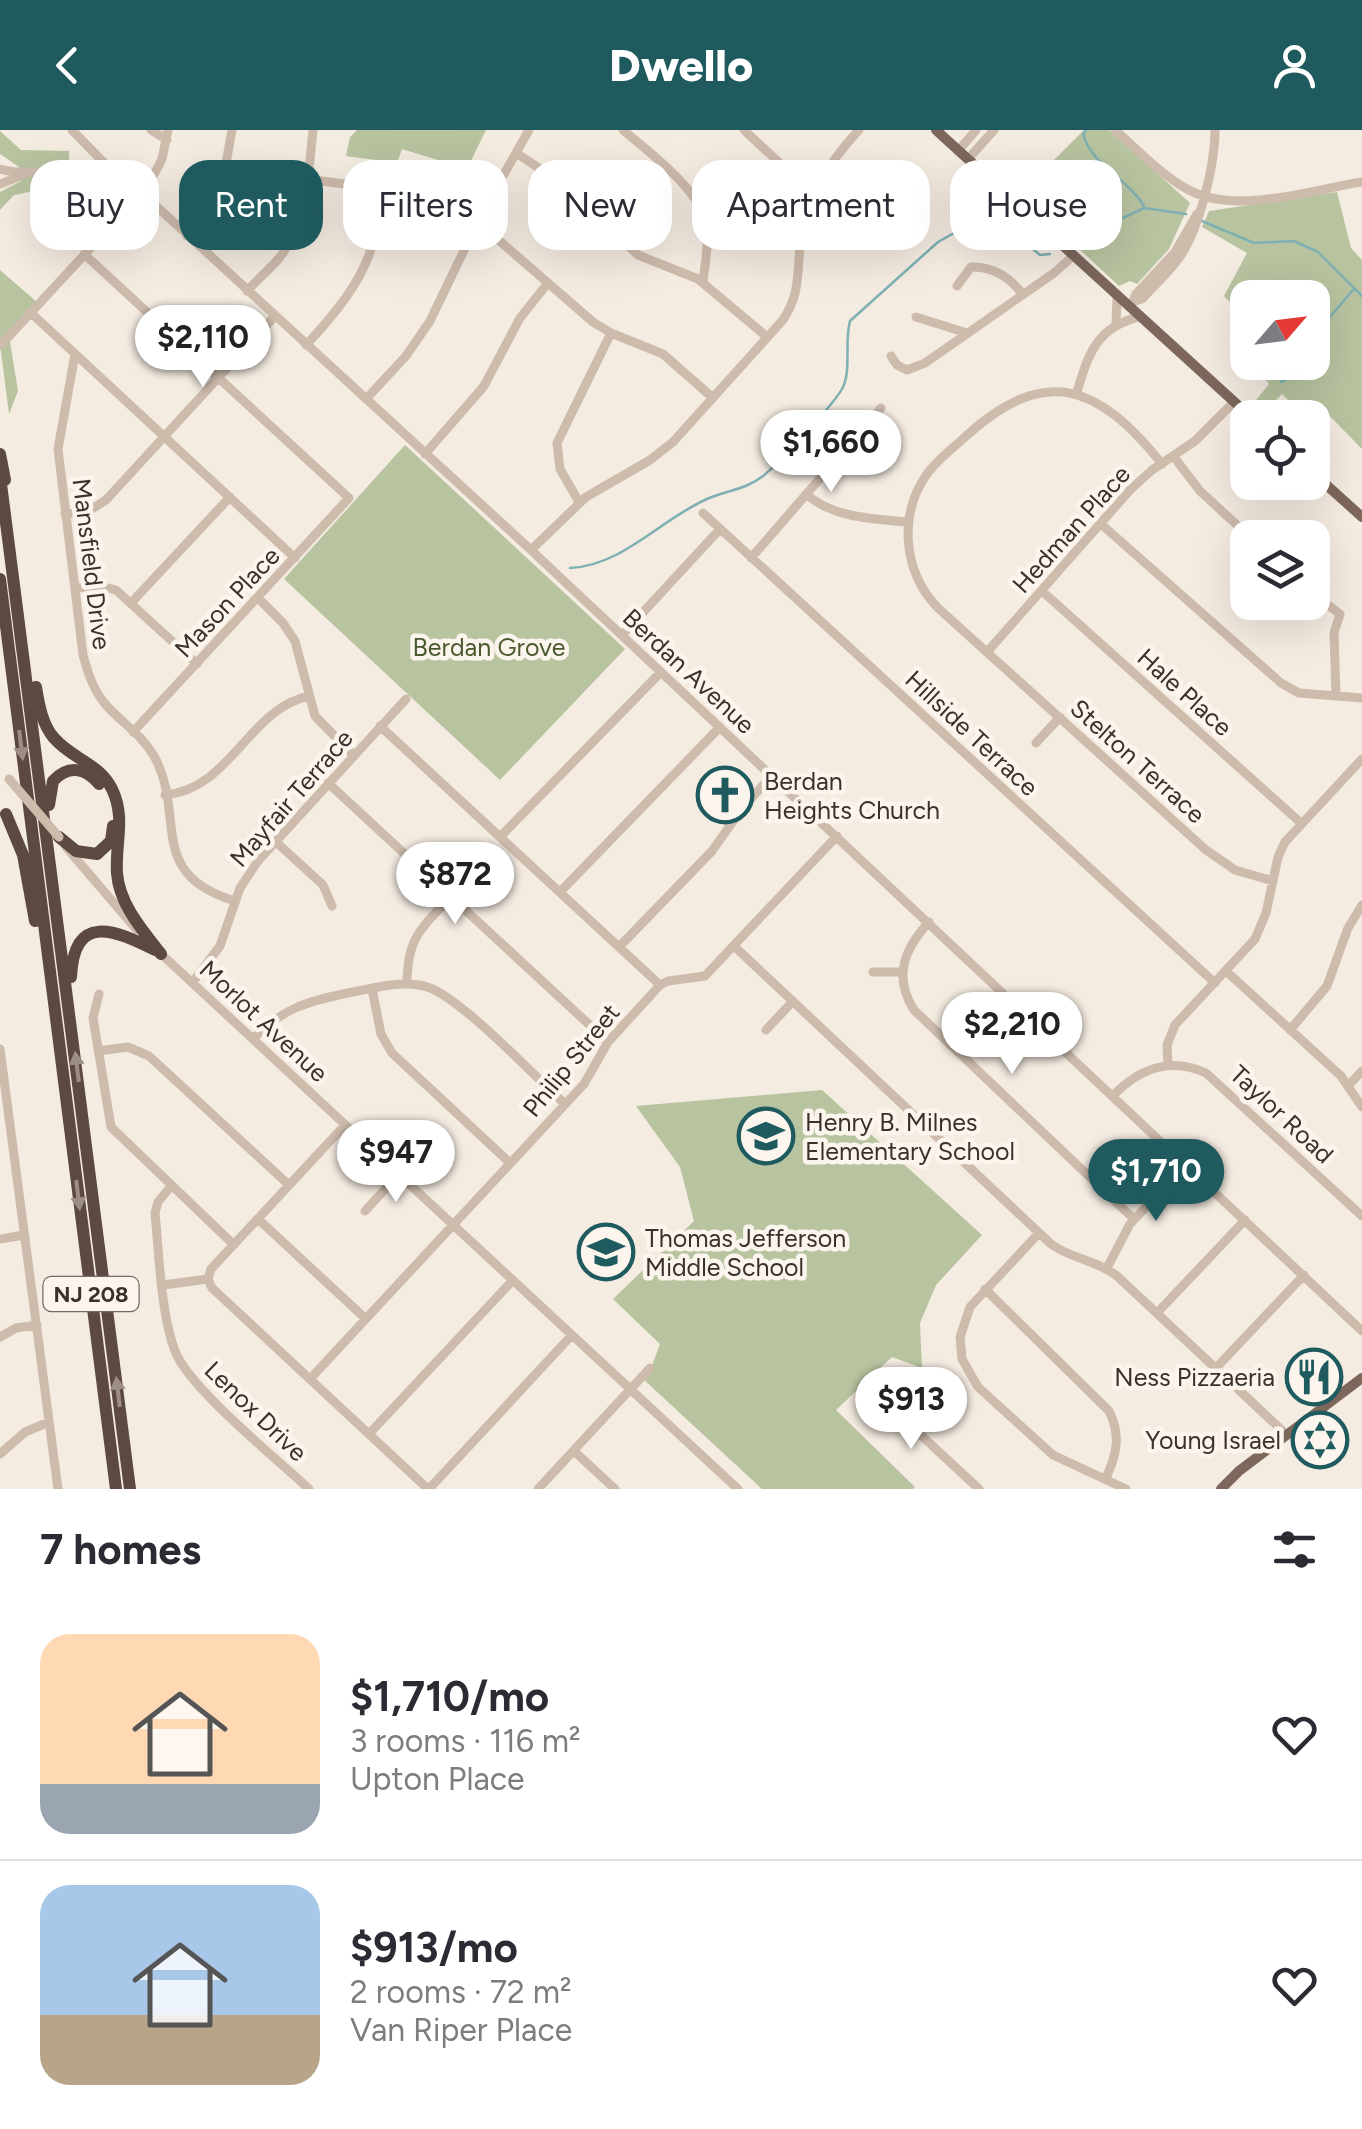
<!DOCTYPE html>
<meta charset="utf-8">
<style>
body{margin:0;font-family:Figtree,sans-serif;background:#f2f2f3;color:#2b2b33;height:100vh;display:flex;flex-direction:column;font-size:38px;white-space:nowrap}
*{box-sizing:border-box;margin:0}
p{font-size:32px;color:#7c7c81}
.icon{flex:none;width:55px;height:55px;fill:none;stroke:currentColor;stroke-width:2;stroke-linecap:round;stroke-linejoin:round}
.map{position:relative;height:1359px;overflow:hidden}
.drawer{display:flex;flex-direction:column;background:#fff;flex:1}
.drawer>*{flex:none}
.hud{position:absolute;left:30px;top:30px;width:1302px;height:90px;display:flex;gap:20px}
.needle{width:65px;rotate:62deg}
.fabs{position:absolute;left:1230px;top:150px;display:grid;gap:20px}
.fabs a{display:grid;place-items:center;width:100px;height:100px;border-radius:20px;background:#fff;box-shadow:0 10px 40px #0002;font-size:50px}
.price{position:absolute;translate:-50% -85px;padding:0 22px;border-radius:35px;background:#fff;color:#222;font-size:32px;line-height:65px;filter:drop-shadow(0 2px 5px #0008)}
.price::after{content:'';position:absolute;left:50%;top:60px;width:30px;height:22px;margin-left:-15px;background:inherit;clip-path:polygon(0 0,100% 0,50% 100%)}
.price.current{background:#1f5a5e;color:#fff}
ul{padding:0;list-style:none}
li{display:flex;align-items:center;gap:30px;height:250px;padding:0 40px}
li+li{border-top:2px solid #e1e1e2}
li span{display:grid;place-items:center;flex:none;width:280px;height:200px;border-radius:30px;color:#555}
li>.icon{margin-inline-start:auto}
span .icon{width:120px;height:120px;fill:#fffc;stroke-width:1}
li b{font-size:42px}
h2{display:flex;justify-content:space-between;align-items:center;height:120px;padding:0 40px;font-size:42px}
.chip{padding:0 35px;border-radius:30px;background:#fff;box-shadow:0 10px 40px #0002;font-size:35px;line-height:90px}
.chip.current{background:#1f5a5e;color:#fff}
header{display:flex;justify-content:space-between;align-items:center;height:130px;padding:0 40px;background:#1f5a5e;color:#fff;font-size:45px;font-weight:800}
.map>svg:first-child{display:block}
.green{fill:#b8c4a0}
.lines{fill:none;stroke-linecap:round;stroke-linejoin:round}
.stream{stroke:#7fb0b2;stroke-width:2.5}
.minor{stroke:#cdbbac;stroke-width:9}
.major{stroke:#7d675c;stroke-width:10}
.highway{stroke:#5c4a42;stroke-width:12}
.minor-bridge{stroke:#cdbbac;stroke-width:9}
.oneway{fill:#9c8e87}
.labels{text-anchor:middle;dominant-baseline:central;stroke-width:9;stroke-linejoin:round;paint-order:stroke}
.shield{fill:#fbf5ee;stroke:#756b66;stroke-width:2.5}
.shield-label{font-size:22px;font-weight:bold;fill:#3b302b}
.street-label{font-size:25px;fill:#3b302b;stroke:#fbf5ee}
.park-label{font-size:25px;fill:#4a5a2e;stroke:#fbf5ee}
.poi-label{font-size:25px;fill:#3b302b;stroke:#fbf5ee;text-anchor:start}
</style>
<header><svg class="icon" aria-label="back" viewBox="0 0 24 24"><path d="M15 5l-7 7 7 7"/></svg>Dwello<svg class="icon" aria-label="person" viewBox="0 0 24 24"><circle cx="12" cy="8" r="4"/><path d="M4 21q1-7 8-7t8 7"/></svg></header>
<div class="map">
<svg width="1362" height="1359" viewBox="0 0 1362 1359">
<rect width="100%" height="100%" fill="#f4ebe1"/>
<path class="green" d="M357,0H486L467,39L402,19L397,33L346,26L350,7Z
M1084,0H1109L1190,73L1169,119L1137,154L1130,151L1119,156L1020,64Z
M0,1L21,20L69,21L70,54L14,65L0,80V62L21,51L19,37L0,24Z
M1337,62L1351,118L1362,130V319L1318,274L1305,287L1282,264L1263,283L1264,287L1252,275L1269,254L1250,233L1312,232V168H1248L1247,190L1224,166L1247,123L1202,97L1209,81Z
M0,140L38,173L9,206L18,261L9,284L0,214Z
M405,315L625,519L500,650L284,449Z
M822,960L982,1105L936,1155L920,1193L922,1238L892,1227L836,1280L915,1357L913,1359H762L642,1248L651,1238L660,1214L613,1169L694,1091L680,1037L636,976Z"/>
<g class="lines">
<path class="stream" d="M1086,0L1083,4C1092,36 1128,49 1144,76
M1202,91L1254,113L1294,111L1318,122L1362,166
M1079,109L1144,78L1186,84
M1312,208L1353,160
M1281,252L1292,247L1301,232
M570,438C622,436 661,389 707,369C727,360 745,360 763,346C778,334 833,275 842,259C852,241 844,212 850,191L938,112L968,95L986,94L1013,102L1040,125L1050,124"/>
<path class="minor" d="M72,0L114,43L130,52L531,420L1362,1201
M151,0L167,10
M623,0C650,23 701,60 707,96C709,114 705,134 703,152
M744,0L814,65
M1115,0C1138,20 1160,44 1187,59C1235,86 1310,60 1362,52
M958,21L976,0
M516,23L551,46L638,125L698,149L767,207
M968,29L994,0
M0,39C36,49 73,32 114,43
M307,49L419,64L464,80L593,192L611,203L663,224L713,268
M0,54L25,44
M187,106L221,61L232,0
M84,124L349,368L133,602
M957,156L971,137C993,136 1011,148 1023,165
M247,161C258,149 270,139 280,127C308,92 308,43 313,0
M1135,171L1142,169C1154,156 1168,143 1179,128C1199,101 1215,34 1215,0
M1132,174L1136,164L1175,122L1197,84
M30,182L295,428
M916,187L967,203
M1116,192L1117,168
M306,215C358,160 372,132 388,60
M0,216L148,56L162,29L168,0
M75,224L58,319L83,525C88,543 93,560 106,575C121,592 142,605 154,626C187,686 145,744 235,771
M891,226L897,235L907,240L925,233L1054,143L1073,126
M1076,265C1088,225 1096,197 1139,187
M366,269L406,226L430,191L481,85L529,0
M425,324L484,256L520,188L548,153
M1174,327L1200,361L1251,408
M1162,334C1098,254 1045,234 965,307C952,319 937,330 927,344C898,385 903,442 938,478L1206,720L1235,740L1273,751
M806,364C833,388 874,389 908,392
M579,372L560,339L557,313L611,203
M703,383L1215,853
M65,384L87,382L106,370L275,186
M1101,394L1281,553L1299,563L1362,568
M531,420L586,367L650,330L673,312L782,191C800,166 797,145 800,117C805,70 828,33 859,0
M751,428L881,278
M75,458L104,457L116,460L197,534
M1042,461L1301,693
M1312,463L1340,484L1334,503L1336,566
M258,468L283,493L295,511L315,586L354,626
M131,473L230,367
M622,505L720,399
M988,521L1130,360L1152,340L1195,311L1234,272
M380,596L660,855
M1036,613L1060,587
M328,653L608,912
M165,665C231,659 248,579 309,566
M500,707L661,542
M275,711L323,755L332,776
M66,717L137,800
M560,762L720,597
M929,792C904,819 893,847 914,880L1134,1089
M734,816L1051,1114C1071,1129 1097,1130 1117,1146L1287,1305
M619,817L712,721L741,680L772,645
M159,822L738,1359
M1226,841L1341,946L1362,977
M873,842H902
M192,853L220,816L240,758L258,731L406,569
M407,854C407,808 421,798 451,767
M372,859L381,904L392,923L510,1033
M99,864L93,888L111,997L234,1115
M766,900L793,871
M1290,900L1327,856L1348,798L1362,775
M253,909C281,879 308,871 348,863C372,859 399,850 424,856C457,863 536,948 565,974
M0,919L58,1359
M98,921L128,917L149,926L289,1055
M1168,935L1167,915L1175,895L1255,809L1266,783L1278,727L1285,712L1362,629
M1349,955L1362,941
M1113,966C1139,938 1171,927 1206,943L1362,1086
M171,1056L158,1072L155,1083C159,1123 161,1185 175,1221C189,1258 277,1329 309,1359
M365,1081L399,1044
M258,1089L366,1189
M1039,1103L970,1177L960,1207L962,1229L978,1257L1053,1325L1126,1359
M0,1109L24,1105
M1107,1138L1130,1094L1186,1035
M208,1149L212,1158L428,1359
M208,1149L211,1139L345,995
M163,1155L208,1149
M985,1159L1109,1281C1121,1305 1117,1324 1106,1348
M1157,1183L1245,1090
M0,1207L16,1198L37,1195
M1216,1238L1304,1145
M310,1249L584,954L608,912L660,855L668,851L705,846L837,706
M868,1256L979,1359
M369,1304L513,1150
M574,1321L615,1359
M0,1324L25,1302L49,1292
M429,1359L572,1205
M538,1359L650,1238"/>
<path class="major" d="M936,0L1252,288
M1312,342L1362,387
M1221,1359L1239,1341L1362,1248"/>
<path class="highway" d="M0,324L5,350
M0,346L130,1359
M0,449L116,1359
M36,557C39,575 42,594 54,608C72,629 99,633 112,659C126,688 115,713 117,743C119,774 143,801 161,824
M49,675L53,651C68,635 85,637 99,654
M6,684L23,725L35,791
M59,707L76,721L97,724L111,711L113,696
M71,847C74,782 115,800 155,820"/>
<path class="minor-bridge" d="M9,649L59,707"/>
</g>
<defs><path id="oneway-solid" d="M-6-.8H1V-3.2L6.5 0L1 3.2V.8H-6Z" transform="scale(2.5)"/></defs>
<g class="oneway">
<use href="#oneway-solid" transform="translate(21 615) rotate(83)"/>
<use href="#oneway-solid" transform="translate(77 937) rotate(-97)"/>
<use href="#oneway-solid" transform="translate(78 1065) rotate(83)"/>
<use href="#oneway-solid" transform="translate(118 1262) rotate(-97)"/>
</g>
<defs>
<g id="church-ring" transform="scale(2.875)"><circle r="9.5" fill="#fbf5ee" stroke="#1f5a5e" stroke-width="1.5"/><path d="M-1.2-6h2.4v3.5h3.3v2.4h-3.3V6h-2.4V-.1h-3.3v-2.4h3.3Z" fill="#1f5a5e"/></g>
<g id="school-ring" transform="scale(2.875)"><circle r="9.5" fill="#fbf5ee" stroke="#1f5a5e" stroke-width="1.5"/><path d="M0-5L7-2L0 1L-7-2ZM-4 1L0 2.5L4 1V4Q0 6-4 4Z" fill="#1f5a5e"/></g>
<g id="restaurant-ring" transform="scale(2.875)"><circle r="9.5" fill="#fbf5ee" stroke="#1f5a5e" stroke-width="1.5"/><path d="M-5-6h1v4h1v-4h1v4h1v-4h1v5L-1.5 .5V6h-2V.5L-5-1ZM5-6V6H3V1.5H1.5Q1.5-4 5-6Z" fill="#1f5a5e"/></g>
<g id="synagogue-ring" transform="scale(2.875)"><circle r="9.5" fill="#fbf5ee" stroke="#1f5a5e" stroke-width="1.5"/><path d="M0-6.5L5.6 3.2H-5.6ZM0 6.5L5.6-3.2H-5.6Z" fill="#1f5a5e"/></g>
</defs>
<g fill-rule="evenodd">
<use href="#church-ring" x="725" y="665"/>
<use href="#school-ring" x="766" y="1006"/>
<use href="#school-ring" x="606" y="1122"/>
<use href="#restaurant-ring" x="1314" y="1247"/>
<use href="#synagogue-ring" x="1320" y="1310"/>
</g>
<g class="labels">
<rect class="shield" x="43.5" y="1147" width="95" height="34" rx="8"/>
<g class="shield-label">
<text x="91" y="1164">NJ 208</text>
</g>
<g class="street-label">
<text transform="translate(1071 399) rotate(-48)">Hedman Place</text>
<text transform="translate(92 434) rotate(83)">Mansfield Drive</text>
<text transform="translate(227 472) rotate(-47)">Mason Place</text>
<text transform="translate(689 541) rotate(43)">Berdan Avenue</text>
<text transform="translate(1185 562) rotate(42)">Hale Place</text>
<text transform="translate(972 603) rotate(43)">Hillside Terrace</text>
<text transform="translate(1138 631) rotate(42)">Stelton Terrace</text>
<text transform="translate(291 668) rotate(-49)">Mayfair Terrace</text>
<text transform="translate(264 891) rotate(43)">Morlot Avenue</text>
<text transform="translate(571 930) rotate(-51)">Philip Street</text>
<text transform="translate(1282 984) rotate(43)">Taylor Road</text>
<text transform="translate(256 1281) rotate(44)">Lenox Drive</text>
</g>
<g class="park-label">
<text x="489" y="517">Berdan Grove</text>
</g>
<g class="poi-label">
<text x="764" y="651">Berdan<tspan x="764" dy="29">Heights Church</tspan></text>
<text x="805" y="992">Henry B. Milnes<tspan x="805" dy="29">Elementary School</tspan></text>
<text x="645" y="1108">Thomas Jefferson<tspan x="645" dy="29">Middle School</tspan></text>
<text x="1275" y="1247" text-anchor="end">Ness Pizzaeria</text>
<text x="1281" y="1310" text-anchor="end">Young Israel</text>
</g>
</g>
</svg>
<div class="fabs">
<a><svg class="needle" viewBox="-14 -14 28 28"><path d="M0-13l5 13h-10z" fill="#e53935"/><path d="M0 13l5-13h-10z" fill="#7c7c81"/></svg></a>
<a><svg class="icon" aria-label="locate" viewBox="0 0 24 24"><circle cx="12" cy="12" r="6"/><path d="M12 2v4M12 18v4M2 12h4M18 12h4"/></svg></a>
<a><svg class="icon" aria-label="layers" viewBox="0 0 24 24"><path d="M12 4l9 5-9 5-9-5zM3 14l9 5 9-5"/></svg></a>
</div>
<b class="price" style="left:203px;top:260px">$2,110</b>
<b class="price" style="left:831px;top:365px">$1,660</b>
<b class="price" style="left:455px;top:797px">$872</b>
<b class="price" style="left:1012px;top:947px">$2,210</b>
<b class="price" style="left:396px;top:1075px">$947</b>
<b class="price current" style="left:1156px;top:1094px">$1,710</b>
<b class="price" style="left:911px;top:1322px">$913</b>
<div class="hud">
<a class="chip">Buy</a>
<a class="chip current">Rent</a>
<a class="chip">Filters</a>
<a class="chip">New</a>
<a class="chip">Apartment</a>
<a class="chip">House</a>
</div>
</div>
<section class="drawer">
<h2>7 homes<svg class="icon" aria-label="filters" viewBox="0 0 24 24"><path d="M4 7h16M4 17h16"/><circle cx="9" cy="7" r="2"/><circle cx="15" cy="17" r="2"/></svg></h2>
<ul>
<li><span style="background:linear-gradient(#ffd9b3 75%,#9aa5b1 0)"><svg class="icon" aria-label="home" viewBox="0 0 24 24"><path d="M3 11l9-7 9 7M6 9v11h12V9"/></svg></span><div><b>$1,710/mo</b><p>3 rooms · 116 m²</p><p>Upton Place</p></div><svg class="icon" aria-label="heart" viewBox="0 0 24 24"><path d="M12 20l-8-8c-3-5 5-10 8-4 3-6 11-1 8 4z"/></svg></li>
<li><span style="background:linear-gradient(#a9c7e8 65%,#b9a48a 0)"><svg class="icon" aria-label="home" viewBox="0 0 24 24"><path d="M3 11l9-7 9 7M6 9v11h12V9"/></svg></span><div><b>$913/mo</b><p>2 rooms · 72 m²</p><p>Van Riper Place</p></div><svg class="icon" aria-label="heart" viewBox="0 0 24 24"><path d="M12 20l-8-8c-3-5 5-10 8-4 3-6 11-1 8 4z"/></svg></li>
</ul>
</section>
